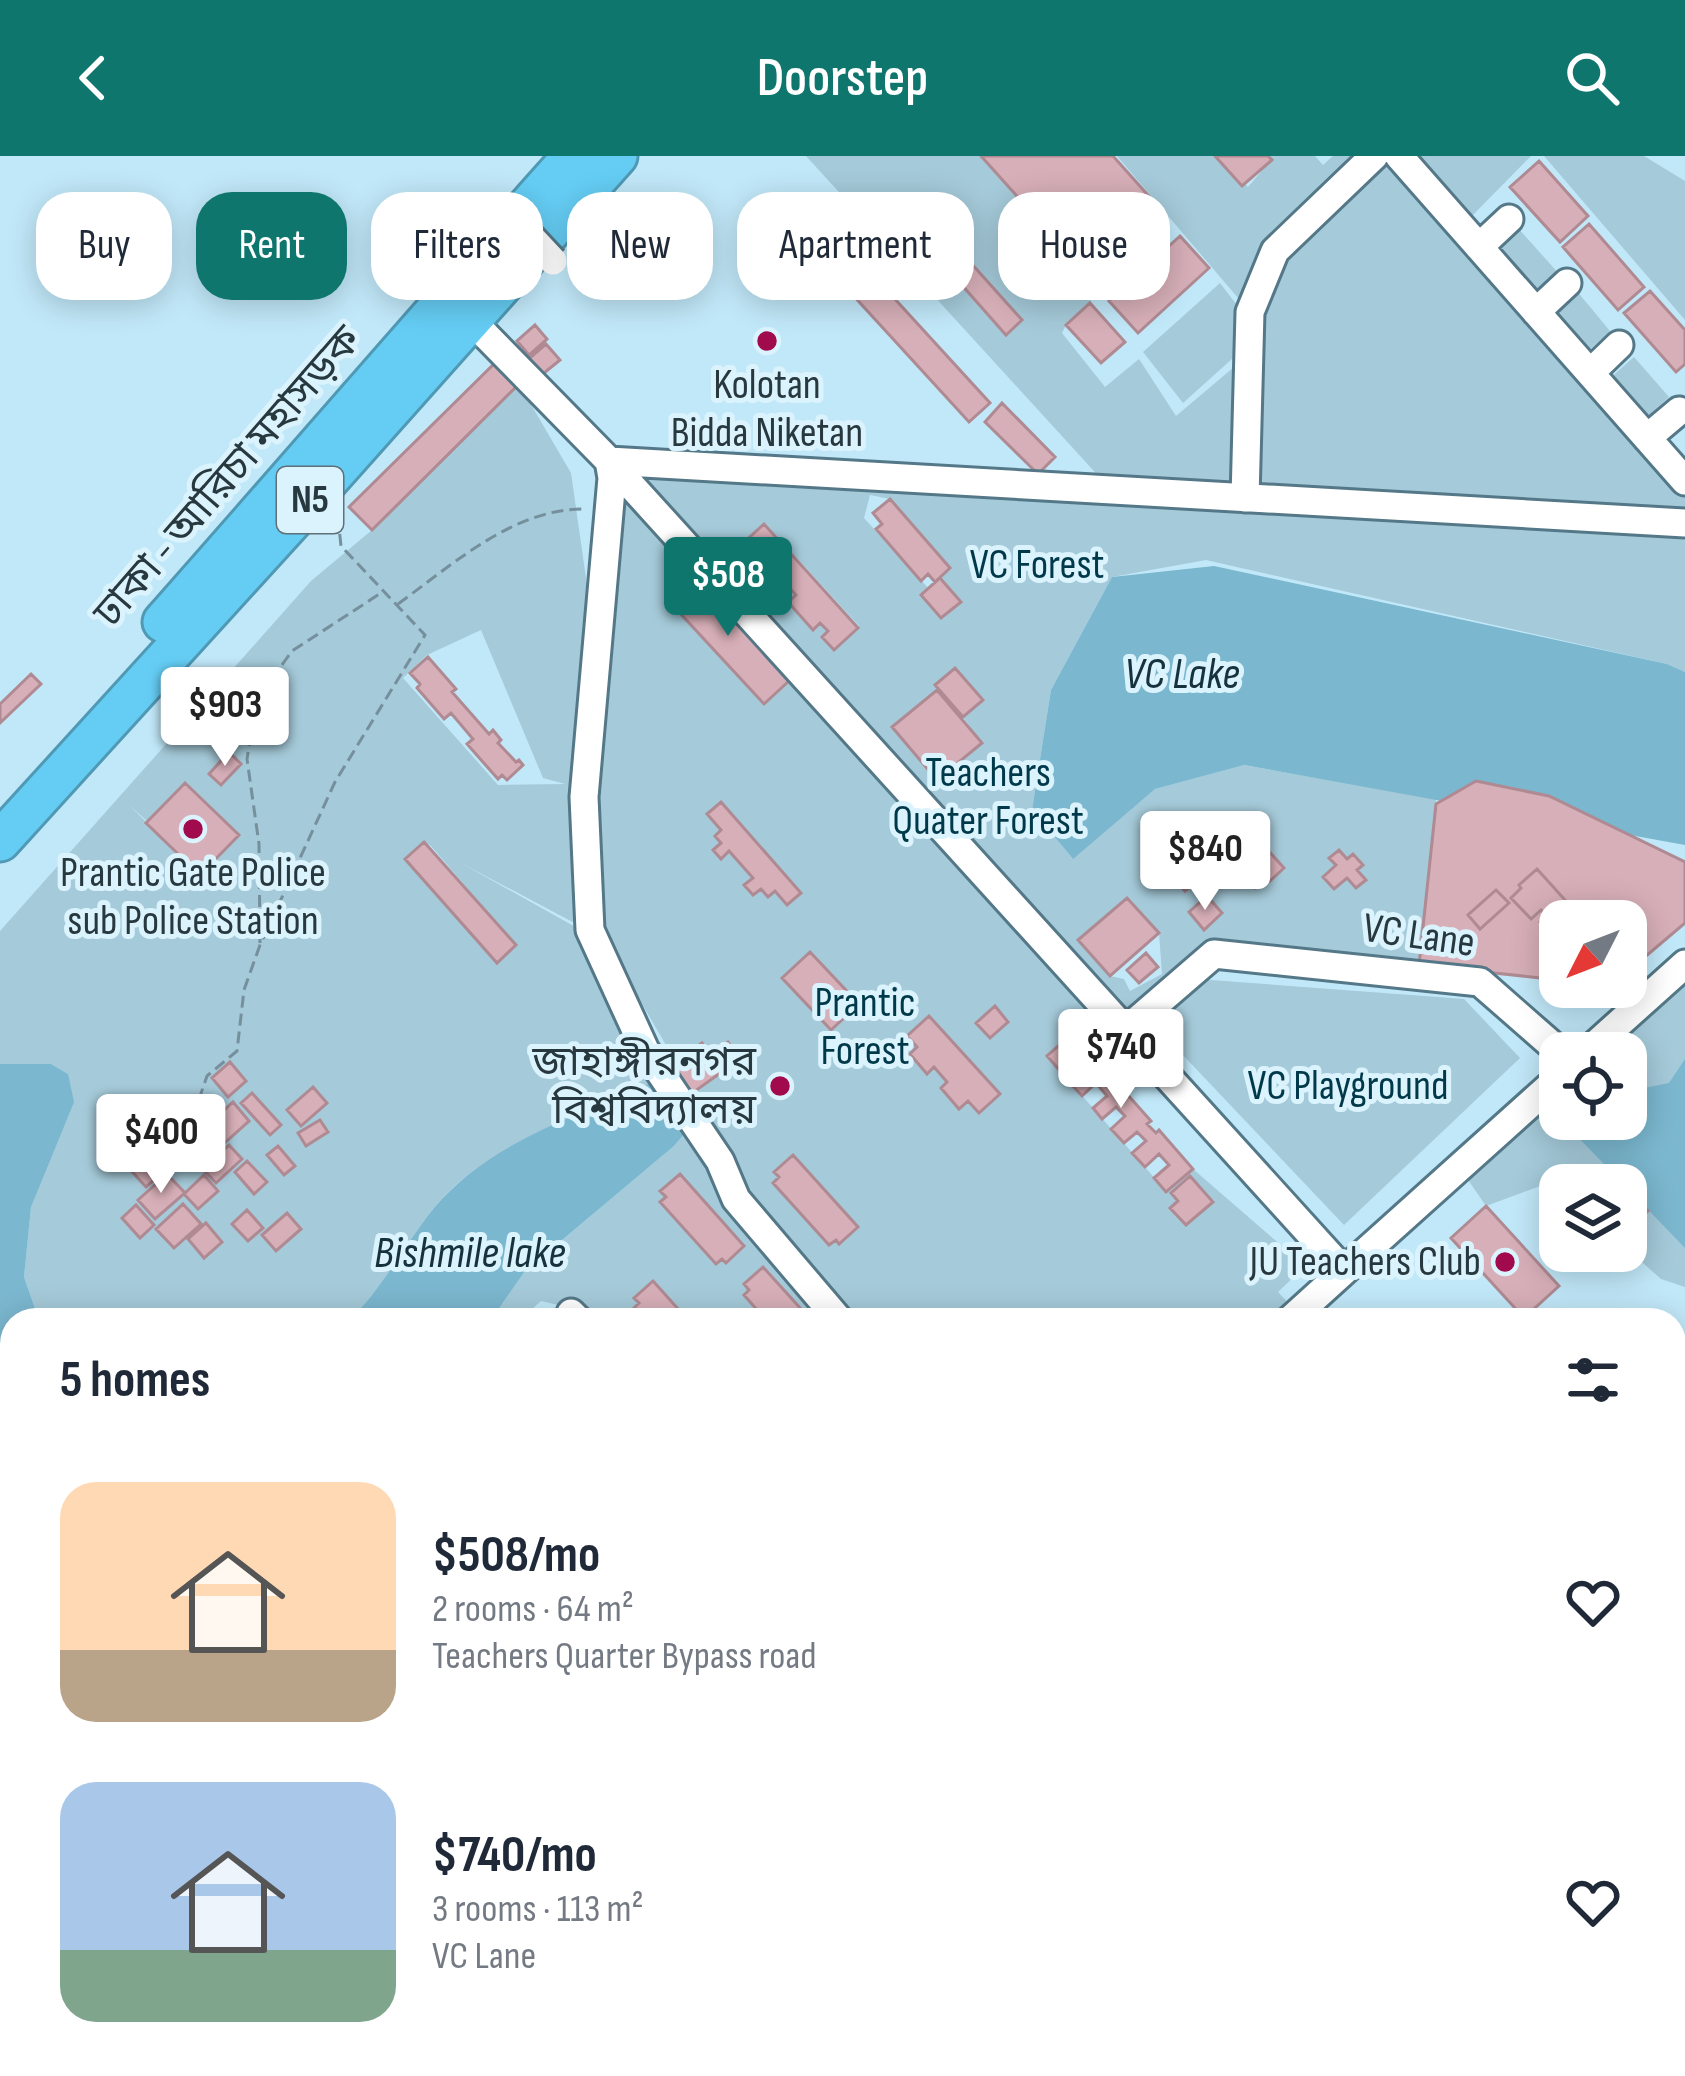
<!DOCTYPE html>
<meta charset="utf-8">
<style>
body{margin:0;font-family:"Sofia Sans Condensed","Noto Sans Bengali",sans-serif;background:#f6f6f7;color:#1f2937;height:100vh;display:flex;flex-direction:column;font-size:45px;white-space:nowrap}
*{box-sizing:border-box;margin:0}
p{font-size:39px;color:#747a83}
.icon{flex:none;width:66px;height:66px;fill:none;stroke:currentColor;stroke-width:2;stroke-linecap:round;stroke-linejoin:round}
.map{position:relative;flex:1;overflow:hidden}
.side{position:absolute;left:0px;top:1152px;width:1686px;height:768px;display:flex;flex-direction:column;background:#fff;border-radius:36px 36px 0 0;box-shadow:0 6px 30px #0003}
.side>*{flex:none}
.top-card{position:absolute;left:36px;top:36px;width:1614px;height:108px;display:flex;gap:24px}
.needle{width:78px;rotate:228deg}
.tools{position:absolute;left:1539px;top:744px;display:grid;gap:24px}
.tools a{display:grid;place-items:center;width:108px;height:108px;border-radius:24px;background:#fff;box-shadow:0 6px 30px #0003;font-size:60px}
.price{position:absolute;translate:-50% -102px;padding:0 27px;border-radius:12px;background:#fff;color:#222;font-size:39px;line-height:78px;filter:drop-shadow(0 3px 6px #0008)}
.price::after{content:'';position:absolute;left:50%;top:72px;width:36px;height:27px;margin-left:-18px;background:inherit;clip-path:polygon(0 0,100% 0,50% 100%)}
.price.selected{background:#0f766e;color:#fff}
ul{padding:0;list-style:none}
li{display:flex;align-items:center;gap:36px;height:300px;padding:0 60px}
li span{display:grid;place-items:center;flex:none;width:336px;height:240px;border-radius:36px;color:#555}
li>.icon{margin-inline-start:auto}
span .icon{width:144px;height:144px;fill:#fffc;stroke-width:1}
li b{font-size:51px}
h2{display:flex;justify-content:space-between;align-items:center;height:144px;padding:0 60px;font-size:51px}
.tag{padding:0 42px;border-radius:36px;background:#fff;box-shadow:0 6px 30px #0003;font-size:42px;line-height:108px}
.tag.selected{background:#0f766e;color:#fff}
header{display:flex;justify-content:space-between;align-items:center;height:156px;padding:0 60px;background:#0f766e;color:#fff;font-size:54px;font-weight:600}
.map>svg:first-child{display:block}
.green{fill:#a5cad9;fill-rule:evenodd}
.water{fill:#7bb7cf}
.building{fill:#d7afb8;stroke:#af8a92;stroke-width:3}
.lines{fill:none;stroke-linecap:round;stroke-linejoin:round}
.minor-casing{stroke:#547887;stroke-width:33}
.highway-casing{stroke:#5099b5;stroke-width:45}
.path{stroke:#75909c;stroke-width:3;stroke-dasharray:12 6;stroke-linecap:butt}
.minor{stroke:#fff;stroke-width:27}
.highway{stroke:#65cdf4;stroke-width:39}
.minor-bridge-casing{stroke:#547887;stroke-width:33;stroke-linecap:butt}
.minor-bridge{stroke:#fff;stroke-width:27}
.poi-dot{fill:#a10b4d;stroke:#dbf3fd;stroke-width:4.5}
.labels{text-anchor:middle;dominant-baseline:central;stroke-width:10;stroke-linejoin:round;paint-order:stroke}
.shield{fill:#dbf3fd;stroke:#5e7078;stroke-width:3}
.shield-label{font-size:39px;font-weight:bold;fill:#28383f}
.poi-label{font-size:42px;fill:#28383f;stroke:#dbf3fd}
.street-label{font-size:42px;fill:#28383f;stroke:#dbf3fd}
.park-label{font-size:42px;fill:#00394a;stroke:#dbf3fd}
.water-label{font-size:45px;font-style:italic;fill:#15323d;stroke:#dbf3fd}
</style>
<header><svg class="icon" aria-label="back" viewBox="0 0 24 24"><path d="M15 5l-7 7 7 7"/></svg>Doorstep<svg class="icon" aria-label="search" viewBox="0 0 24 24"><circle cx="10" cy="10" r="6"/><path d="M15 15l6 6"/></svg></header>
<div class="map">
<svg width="1685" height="1920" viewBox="0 0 1685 1920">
<rect width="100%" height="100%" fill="#c1e8f9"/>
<path class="green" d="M806,0H981L1095,127L1090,147L1066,169L1062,177L1105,231L1139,203L1176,260L1240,206L1238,331L1103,325Z
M1117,0H1218L1248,31L1271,4L1268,0H1315L1323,9L1333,0H1399L1685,325V367L1245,342L1250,156Z
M1409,0H1531L1466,66Z
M1544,0H1644L1685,25V164Z
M1518,72L1560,119L1534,143L1492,94Z
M1220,127L1243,157V193L1183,247L1143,196Z
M1576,134L1610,175L1583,200L1548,159Z
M1634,201L1669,241L1644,264L1608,224Z
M519,228L571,317L591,457L584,772L459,706L579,773L661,935C581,964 489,984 433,1053C404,1090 383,1132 349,1164H39L24,1121L31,1051L45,1012L68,918L51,908H0V775L311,425L372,374ZM481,474L543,622L565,628L498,629L403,522L427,499ZM186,627L239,679L200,719L128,648L147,665ZM424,686L431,690L516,789L498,806Z
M615,318L701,410L666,443L763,548L790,524L1098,853L1048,901L1166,1035L1193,1013L1305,1110L1278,1136L1293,1152L1280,1164H837L749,1060L732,1003L598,772L594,638Z
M643,320L1685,375V516L1667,508L1206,404L1112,421L1051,534L1032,654L1072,702L1155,633L1243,609L1436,643L1418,819L1214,798L1132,869L710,405L716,399ZM870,339L890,343L950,412L930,434L864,362ZM765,367L859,470L834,493L822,481L828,475L820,467L812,473L788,447L796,439L787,429L778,437L766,424L768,421L749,404L752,400L742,388ZM936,529L983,544L963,561L981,587L937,624L893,572L937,534ZM1191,664L1223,700L1185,734L1153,699ZM1127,742L1159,777L1162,818L1130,835L1124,823L1110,820L1079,784Z
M1685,808V1131L1661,1123L1626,1092V1086L1644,1057L1628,1035L1626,1036V1029H1581L1573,1018L1486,1050L1464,1018L1560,922V963H1626V897H1586Z
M1197,823L1464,843L1520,902L1344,1069L1162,877L1163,858Z
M698,973L830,1164H585L575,1153L541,1145L522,1162L523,1164H491L525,1115L674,990L684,978Z
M478,1908H1252L1246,1920H474L473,1912Z"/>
<path class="water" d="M1214,410L1667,508L1685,516V689L1244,609L1155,633L1073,703L1032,654L1051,534L1112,421Z
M1685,903V1092L1575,978L1595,963H1626V940L1634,934L1669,927Z
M0,908H51L68,918L74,946L31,1051L24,1121L39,1164H12V1628L0,1660Z
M651,927L683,968L684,978L674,990L525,1115L491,1164H349C384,1131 404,1089 434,1052C488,987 576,960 651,927Z
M0,1664L12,1710V1908H400L385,1920H0Z"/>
<path class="building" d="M981,0H1113L1163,56L1107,107L1112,112L1095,127Z
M1215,0H1268L1272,4L1242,30Z
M1539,5L1588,60L1560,86L1510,31Z
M917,47L1022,164L1006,179L914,75L909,79L897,65Z
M917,47L1022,164L1006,179L914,75L909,79L897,65Z
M1589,68L1644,131L1618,154L1563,91Z
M1180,80L1209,112L1138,177L1109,145Z
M872,118L990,247L969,266L851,137Z
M1650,135L1685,174V208L1676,216L1624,157Z
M1090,147L1125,186L1101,207L1066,169Z
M535,169L547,183L529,199L517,185Z
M546,188L560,204L538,222L525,206Z
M497,205L519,228L372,374L349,351Z
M1002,247L1055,301L1038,318L985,266Z
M890,343L950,412L935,426L928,418L921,425L876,373L882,368L873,357Z
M764,368L858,472L834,494L822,481L828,475L820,467L813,474L788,446L796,439L787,429L778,437L760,412L758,415L748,404L752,401L741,389Z
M692,418L790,524L764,548L666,442Z
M940,422L961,446L941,462L921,439Z
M428,501L456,533L452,536L489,578L493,574L501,584L498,587L516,606L519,604L523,609L507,624L502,619L498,623L467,588L473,583L451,557L444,563L417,532L420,528L410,517Z
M955,512L983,544L963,561L935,529Z
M31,518L41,528L0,567V548Z
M937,534L982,587L937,624L892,571Z
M229,596L241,608L221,629L209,618Z
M1476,625L1549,640L1685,706V767L1626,817V765H1560V824L1419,809L1436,648Z
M185,627L239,679L200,719L146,667Z
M721,646L801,737L787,749L775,735L768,741L761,733L753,739L744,729L753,722L729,695L721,703L713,694L721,687L715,680L721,674L707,658Z
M1191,664L1223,700L1185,735L1152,698Z
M1254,679L1284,712L1270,725L1267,722L1255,732L1245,721L1256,710L1240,692Z
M424,686L516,789L497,807L405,703Z
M1339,694L1347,703L1353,698L1363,709L1357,714L1366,724L1356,732L1347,722L1334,733L1323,721L1336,709L1329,702Z
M1537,713L1584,765H1560V787L1555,790L1542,775L1546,772L1540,766L1547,760L1541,754L1531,763L1511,742L1521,732L1519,729Z
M1537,713L1584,765H1560V787L1555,790L1542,775L1546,772L1540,766L1547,760L1541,754L1531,763L1511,742L1521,732L1519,729Z
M1496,734L1509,747L1480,773L1468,759Z
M1207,740L1222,757L1204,774L1189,756Z
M1127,742L1159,777L1110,820L1078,784Z
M810,796L859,848L831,874L782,822Z
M1146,797L1158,811L1139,827L1127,814Z
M995,850L1008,866L990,882L976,867Z
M929,860L1000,938L979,957L968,945L959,953L941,932L947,926L934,911L927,918L910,898L917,891L907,880Z
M1073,877L1108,916L1104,920L1114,932L1118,928L1151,965L1147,968L1156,977L1159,974L1193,1013L1166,1036L1154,1022L1169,1009L1159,998L1145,1011L1132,997L1146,985L1137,976L1124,987L1111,973L1125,960L1116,951L1102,963L1093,952L1107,940L1096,927L1082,940L1070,927L1084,915L1074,904L1061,916L1047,900Z
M728,886L740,903L691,938L671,910L702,887L710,899Z
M230,906L246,925L228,941L212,922Z
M313,931L327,947L301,970L287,954Z
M252,937L281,969L270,979L241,947Z
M233,946L249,965L209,1001L193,983Z
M320,964L328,976L306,990L298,977Z
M229,989L242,1003L216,1027L202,1012Z
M278,990L295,1010L284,1019L267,999Z
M141,997L160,1019L146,1031L127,1010Z
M793,999L858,1071L839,1088L836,1084L829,1089L773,1027L779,1021L774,1016Z
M247,1005L267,1026L254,1038L235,1016Z
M167,1018L185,1037L155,1063L138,1044Z
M680,1018L744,1090L726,1107L722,1103L716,1108L660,1046L666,1041L660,1035Z
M204,1019L218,1035L198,1053L184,1038Z
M1190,1020L1213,1046L1186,1069L1170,1052L1178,1045L1171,1037Z
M1633,1039L1648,1055L1626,1076V1046Z
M183,1048L201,1068L174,1092L156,1073Z
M136,1049L154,1069L140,1082L122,1062Z
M1486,1050L1559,1130L1524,1162L1451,1082Z
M247,1054L263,1072L248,1085L232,1068Z
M287,1057L301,1073L276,1095L262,1079Z
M206,1067L222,1086L204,1102L188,1083Z
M763,1111L811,1164H766L744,1139L749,1134L744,1128Z
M653,1125L688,1164H643L633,1153L639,1147L634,1142Z
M1685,1187V1348L1674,1357V1197Z
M1674,1380L1685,1392V1442L1674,1429Z
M1680,1868L1685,1876V1920L1674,1905V1872Z
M1360,1908H1397L1407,1920H1354L1350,1916Z
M1460,1908H1495L1483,1920H1458L1453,1915Z"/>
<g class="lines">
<g class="minor-casing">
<path id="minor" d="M1399,0L1685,325
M1479,91L1509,63
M459,152L609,305L1685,367
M1536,156L1567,127
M1590,217L1619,189
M1647,282L1679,255
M609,305L1344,1115L1560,921
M609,305L612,322L584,641L590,774L645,894L720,1005L736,1043L839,1164
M1245,342L1250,156L1275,95L1374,0
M1126,874L1214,798L1480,826L1561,897
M1586,897L1685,808
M571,1157L578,1164
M1290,1164L1344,1115
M1674,1749L1685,1764
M439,1920L453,1908"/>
</g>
<g class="highway-casing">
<path id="highway" d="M163,466C300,311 435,154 573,0
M0,685L295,361L617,0"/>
</g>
<path class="path" d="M398,448C452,409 513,353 583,353
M260,787L259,688L247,603L256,545L292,495L384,435
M187,978L207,920L237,895L244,834L260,789L335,626L425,479L341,390L338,362"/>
<use href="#minor" class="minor"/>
<use href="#highway" class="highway"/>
<g class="minor-bridge-casing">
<path id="minor-bridge" d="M510,59L553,105"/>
</g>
<use href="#minor-bridge" class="minor-bridge"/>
</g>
<g class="poi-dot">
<circle cx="767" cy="185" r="12"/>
<circle cx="193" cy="673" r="12"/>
<circle cx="780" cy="930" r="12"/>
<circle cx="1505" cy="1106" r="12"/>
</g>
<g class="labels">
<rect class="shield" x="277" y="311" width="66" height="66" rx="9"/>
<g class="shield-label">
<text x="310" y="344">N5</text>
</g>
<g class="poi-label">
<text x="767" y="229">Kolotan<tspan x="767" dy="48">Bidda Niketan</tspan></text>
<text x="193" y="717">Prantic Gate Police<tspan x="193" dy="48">sub Police Station</tspan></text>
<text x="756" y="906" text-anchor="end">জাহাঙ্গীরনগর<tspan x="756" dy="48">বিশ্ববিদ্যালয়</tspan></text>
<text x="1481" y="1106" text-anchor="end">JU Teachers Club</text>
</g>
<g class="street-label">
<text transform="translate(228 321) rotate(-49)">ঢাকা - আরিচা মহাসড়ক</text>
<text transform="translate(1419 780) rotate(8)">VC Lane</text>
</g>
<g class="park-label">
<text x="1037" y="409">VC Forest</text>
<text x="988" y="617">Teachers<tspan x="988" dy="48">Quater Forest</tspan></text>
<text x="865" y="847">Prantic<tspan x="865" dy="48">Forest</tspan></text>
<text x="1348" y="930">VC Playground</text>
</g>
<g class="water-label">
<text x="1182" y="518">VC Lake</text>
<text x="470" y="1097">Bishmile lake</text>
</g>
</g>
</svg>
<div class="tools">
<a><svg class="needle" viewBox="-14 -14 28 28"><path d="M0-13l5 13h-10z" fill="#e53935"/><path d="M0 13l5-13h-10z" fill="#747a83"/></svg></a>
<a><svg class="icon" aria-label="locate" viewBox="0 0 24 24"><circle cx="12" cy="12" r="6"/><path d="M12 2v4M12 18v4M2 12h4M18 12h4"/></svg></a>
<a><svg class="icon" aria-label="layers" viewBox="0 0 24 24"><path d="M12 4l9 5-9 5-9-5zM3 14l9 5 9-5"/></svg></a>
</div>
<b class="price selected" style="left:728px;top:483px">$508</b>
<b class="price" style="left:225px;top:613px">$903</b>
<b class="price" style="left:1205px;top:757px">$840</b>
<b class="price" style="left:1121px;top:955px">$740</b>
<b class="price" style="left:161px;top:1040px">$400</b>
<div class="top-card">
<a class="tag">Buy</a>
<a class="tag selected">Rent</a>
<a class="tag">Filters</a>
<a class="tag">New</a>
<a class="tag">Apartment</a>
<a class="tag">House</a>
</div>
<section class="side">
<h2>5 homes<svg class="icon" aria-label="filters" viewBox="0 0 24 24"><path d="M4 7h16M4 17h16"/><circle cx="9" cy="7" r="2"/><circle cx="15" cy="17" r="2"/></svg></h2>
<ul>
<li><span style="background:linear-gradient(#ffd9b3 70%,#b9a48a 0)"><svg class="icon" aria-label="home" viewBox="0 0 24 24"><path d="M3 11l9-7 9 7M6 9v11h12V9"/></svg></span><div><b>$508/mo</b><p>2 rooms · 64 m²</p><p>Teachers Quarter Bypass road</p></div><svg class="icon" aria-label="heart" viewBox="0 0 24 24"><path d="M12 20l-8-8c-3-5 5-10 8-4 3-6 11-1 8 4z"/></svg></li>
<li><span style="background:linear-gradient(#a9c7e8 70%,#7fa58c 0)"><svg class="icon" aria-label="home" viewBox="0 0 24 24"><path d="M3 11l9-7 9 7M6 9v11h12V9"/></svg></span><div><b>$740/mo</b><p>3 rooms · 113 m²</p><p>VC Lane</p></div><svg class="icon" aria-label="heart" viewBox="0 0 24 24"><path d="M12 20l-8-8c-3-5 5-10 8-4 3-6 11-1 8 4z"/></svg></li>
</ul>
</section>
</div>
